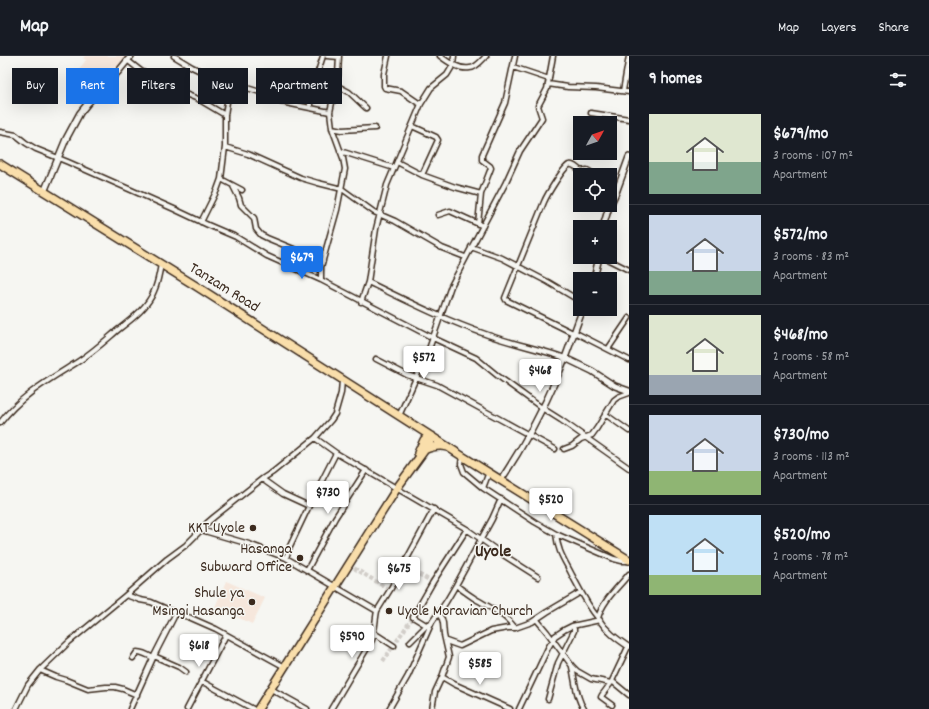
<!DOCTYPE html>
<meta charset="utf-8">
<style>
body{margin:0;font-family:Dekko,sans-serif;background:#20242c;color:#f1f3f6;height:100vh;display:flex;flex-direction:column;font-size:15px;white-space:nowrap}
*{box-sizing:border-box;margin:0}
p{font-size:13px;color:#9ea1a6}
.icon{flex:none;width:22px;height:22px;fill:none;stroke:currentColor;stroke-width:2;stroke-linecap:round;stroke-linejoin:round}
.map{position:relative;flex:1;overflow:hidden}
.sheet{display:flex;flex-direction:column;background:#171b24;width:300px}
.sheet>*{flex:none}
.guide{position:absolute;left:12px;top:12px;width:380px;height:36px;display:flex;gap:8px}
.needle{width:26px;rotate:50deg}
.tools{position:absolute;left:573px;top:60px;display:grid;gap:8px}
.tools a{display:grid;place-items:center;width:44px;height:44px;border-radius:0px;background:#171b24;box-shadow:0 4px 16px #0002;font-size:20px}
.price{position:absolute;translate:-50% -34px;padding:0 9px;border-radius:4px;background:#fff;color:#222;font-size:13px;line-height:26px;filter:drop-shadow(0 1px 2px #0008)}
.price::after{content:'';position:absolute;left:50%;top:24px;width:12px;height:9px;margin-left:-6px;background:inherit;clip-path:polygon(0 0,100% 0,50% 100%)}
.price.on{background:#1a73e8;color:#fff}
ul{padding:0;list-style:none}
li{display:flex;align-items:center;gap:12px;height:100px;padding:0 20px}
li+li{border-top:1px solid #363941}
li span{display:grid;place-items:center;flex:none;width:112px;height:80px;border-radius:0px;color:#555}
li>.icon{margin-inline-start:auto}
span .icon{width:48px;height:48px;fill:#fffc;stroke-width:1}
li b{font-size:17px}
h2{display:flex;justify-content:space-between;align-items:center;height:48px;padding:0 20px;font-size:17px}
.chip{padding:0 14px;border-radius:0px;background:#171b24;box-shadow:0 4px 16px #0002;font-size:14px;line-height:36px}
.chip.on{background:#1a73e8;color:#fff}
header{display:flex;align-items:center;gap:24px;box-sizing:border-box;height:56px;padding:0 20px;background:#171b24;border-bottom:1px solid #363941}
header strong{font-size:19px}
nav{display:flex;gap:22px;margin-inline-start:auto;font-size:14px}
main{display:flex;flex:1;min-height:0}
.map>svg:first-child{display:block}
.built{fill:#f6e7dc}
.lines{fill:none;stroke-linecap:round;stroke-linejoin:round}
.minor-tunnel{stroke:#d1cdc8;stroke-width:4;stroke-dasharray:4 2;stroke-linecap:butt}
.minor-casing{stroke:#3b2a1e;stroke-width:7}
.tertiary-casing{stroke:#3b2a1e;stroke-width:8}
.trunk-casing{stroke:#3b2a1e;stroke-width:10}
.minor{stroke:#f6f6f2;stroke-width:4}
.tertiary{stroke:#f6f6f2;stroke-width:5}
.trunk{stroke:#f9deab;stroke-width:7}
.poi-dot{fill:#3b2a1e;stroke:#f6f6f2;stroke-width:1.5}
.labels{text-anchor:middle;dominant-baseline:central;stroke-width:3;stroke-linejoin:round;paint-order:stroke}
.street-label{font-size:16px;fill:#3b2a1e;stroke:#f6f6f2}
.poi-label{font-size:16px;fill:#3b2a1e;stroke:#f6f6f2;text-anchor:end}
.quarter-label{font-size:18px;font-weight:bold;fill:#3b2a1e;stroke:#f6f6f2}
</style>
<header>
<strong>Map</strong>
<nav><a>Map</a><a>Layers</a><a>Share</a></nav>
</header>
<main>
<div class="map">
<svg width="629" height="653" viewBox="0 0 629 653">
<rect width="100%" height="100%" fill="#f6f6f2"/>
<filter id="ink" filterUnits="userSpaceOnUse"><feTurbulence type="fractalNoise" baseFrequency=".025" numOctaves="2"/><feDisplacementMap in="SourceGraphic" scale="8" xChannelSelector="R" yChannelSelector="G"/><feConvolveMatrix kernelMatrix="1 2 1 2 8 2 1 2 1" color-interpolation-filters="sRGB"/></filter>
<g filter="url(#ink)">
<path class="built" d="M85,0H128L98,36L74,20L86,4L83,2Z
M226,525L265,542L252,568L215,551Z"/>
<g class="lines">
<path class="minor-tunnel" d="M349,509L390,534
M403,510L433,526
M383,605L413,561"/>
<g class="minor-casing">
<path id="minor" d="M174,0L192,11L215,22L260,36L281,46L330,56
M327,0L339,1
M388,0L384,18V30L385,32L401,35L417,46L421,48
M440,0C448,6 459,14 470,12C476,12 482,4 486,0
M127,4L141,15L162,28L175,34L198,43L225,59
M513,11L549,23
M548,28L568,31L596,32L629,36
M336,29L349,36L366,52
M623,35L629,0
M310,52V48L308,42V38L317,19L323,0
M591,57L629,63
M412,70L436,81L438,84L422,119
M332,72L342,74L375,72
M0,76L16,79L26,87L36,93L68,106L174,153L208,169L236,181L267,200L321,224L433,282L476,302L498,320L542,352L561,364L629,412
M225,91L248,98L301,122L318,127L342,133L374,156L395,165L442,192L465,201
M340,95L394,112
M397,106L422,119L455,131L481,138L491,112L490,110L482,104V99L505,47L515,0
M221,123L242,134
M233,130L239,142L241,149L254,162L256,173L261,179L267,182L323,205
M610,130L617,134
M438,159L450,155L483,170
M201,166L217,134L221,123L225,91V59L230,27
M478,168L481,138
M471,191L502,202L548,226L580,245
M603,201L629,214
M321,224V211L337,154L345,113L343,102L332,72L330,56L338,19L339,0
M368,226C407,245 447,265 488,279C513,288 540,293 565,302
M361,246L368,226L376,173L387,129L421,48L431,32L447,19L453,9L454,0
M574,276L629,304
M573,277L510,246L506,244L505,242L544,146C547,139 563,112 569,109C574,107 577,113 580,114C581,115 586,114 587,114C590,115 592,117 595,119
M608,293L629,262
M376,303L407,319L437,329L518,373L555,393
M605,358L629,375
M399,360L429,293L451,230L505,128L520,95L542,62L538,50L547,33L553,0
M0,367C21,339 49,324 79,305C93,296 106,284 119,273C132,263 148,251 154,235C158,227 159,217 161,209
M315,382L336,397L465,472L505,500L538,521
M564,393L572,390L581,383L592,379L597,372L614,344L618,341L629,337
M462,400L461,408L464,416L483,432L535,466L556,478C558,496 564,503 572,519C580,534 587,549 598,562
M262,423L283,438L309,450
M483,432L489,416
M201,474L249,488L286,502L377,555L390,534L434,453
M556,478L614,503L622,505H629
M286,502L290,490L309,450L336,397
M307,514L335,462L366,414
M629,518C618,532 603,544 598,562C606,575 617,583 629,591
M456,529C462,534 468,538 474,542C489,551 505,558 515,572
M126,539L140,544L151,546L176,557L191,562L216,573L285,611
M537,564L547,576L572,610L577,615L591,623L611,627L628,591
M426,569L413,561L433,526L467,473
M374,577L394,590
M446,585L460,590L491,575L508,572H515L532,566L547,556L581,536
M410,586L428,568
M154,600L179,611L186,616
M133,602L137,596C143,596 148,599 153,602
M572,611C575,624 576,642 584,653
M40,614L56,621L66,624L88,633L106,631H115L123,633L137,639
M442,621L454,628L510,653
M201,625L253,653
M612,625L629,639
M611,627L602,639L601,641L612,649
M271,633L307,653
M548,643L558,607L574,575V573L572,570
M16,653L28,629L40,614L69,586L126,539L167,503L186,489L201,474L207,467L214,461L262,423L273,416L315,382L331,364L335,358L341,337L342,324
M130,653L154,600L176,557
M187,653L226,579
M331,653L372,584C375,575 375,565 377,555
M389,653L408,620L432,566L446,546L456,529L492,463L501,443
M432,653L435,636L442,621L449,601L444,579L443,567L442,563L438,557
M519,653L548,592L555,580L564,574L572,570L600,564"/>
</g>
<g class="tertiary-casing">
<path id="tertiary" d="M44,136L66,83L80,57L88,47L118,16L131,0
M603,171L608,154L617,134L629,101
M594,223L599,201
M565,302L592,315L615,330L629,335
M501,424C522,392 543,354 558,319C568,297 574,275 583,253"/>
</g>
<g class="trunk-casing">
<path id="trunk" d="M0,108L196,230L462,400L629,504
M424,394C431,391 440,389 447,391
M418,397L424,384L429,379
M258,653L397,432L429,388L432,380"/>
</g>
<use href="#minor" class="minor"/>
<use href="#tertiary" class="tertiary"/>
<use href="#trunk" class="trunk"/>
</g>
</g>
<g class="poi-dot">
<circle cx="253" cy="472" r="4"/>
<circle cx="300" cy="502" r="4"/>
<circle cx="252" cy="546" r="4"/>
<circle cx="389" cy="555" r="4"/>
</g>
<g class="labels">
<g class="street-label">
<text transform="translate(224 232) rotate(32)">Tanzam Road</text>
</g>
<g class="poi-label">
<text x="245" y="472">KKT Uyole</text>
<text x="292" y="493">Hasanga<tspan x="292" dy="18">Subward Office</tspan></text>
<text x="244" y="537">Shule ya<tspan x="244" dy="18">Msingi Hasanga</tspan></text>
<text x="397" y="555" text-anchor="start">Uyole Moravian Church</text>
</g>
<g class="quarter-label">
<text x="493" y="496">Uyole</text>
</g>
</g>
</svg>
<div class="tools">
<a><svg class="needle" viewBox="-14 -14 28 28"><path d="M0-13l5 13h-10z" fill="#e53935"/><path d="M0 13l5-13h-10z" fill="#9ea1a6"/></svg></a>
<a><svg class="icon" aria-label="locate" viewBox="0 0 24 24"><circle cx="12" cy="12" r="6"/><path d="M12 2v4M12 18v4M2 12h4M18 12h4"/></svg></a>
<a>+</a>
<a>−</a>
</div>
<b class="price on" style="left:302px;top:224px">$679</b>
<b class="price" style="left:424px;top:324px">$572</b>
<b class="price" style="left:540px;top:337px">$468</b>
<b class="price" style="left:328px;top:459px">$730</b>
<b class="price" style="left:551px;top:466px">$520</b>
<b class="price" style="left:399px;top:535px">$675</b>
<b class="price" style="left:352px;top:603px">$590</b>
<b class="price" style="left:199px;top:612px">$618</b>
<b class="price" style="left:480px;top:630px">$585</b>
<div class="guide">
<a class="chip">Buy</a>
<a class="chip on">Rent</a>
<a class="chip">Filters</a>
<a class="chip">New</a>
<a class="chip">Apartment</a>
</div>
</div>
<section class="sheet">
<h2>9 homes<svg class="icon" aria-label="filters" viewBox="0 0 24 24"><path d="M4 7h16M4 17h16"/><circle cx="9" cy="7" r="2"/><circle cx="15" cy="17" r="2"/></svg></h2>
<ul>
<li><span style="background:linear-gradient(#dfe7d0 60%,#7fa58c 0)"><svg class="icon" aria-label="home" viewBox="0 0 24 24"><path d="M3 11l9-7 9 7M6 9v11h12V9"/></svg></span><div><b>$679/mo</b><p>3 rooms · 107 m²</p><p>Apartment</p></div></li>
<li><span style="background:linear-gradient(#c9d6e8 70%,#7fa58c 0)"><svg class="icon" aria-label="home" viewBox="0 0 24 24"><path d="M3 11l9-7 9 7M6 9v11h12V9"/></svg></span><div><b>$572/mo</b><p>3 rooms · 83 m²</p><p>Apartment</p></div></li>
<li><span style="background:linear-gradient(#dfe7d0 75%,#9aa5b1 0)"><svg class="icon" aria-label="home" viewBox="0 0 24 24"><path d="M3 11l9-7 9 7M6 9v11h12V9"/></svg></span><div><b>$468/mo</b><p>2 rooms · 58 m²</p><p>Apartment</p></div></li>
<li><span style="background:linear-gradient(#c9d6e8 70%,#8fb573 0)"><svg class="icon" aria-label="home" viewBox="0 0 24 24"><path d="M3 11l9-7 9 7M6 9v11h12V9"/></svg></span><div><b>$730/mo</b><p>3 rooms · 113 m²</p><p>Apartment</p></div></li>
<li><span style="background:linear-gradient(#bfe0f5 75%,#8fb573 0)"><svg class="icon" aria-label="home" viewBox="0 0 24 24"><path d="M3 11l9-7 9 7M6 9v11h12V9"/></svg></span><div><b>$520/mo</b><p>2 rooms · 78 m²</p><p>Apartment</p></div></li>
</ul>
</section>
</main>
